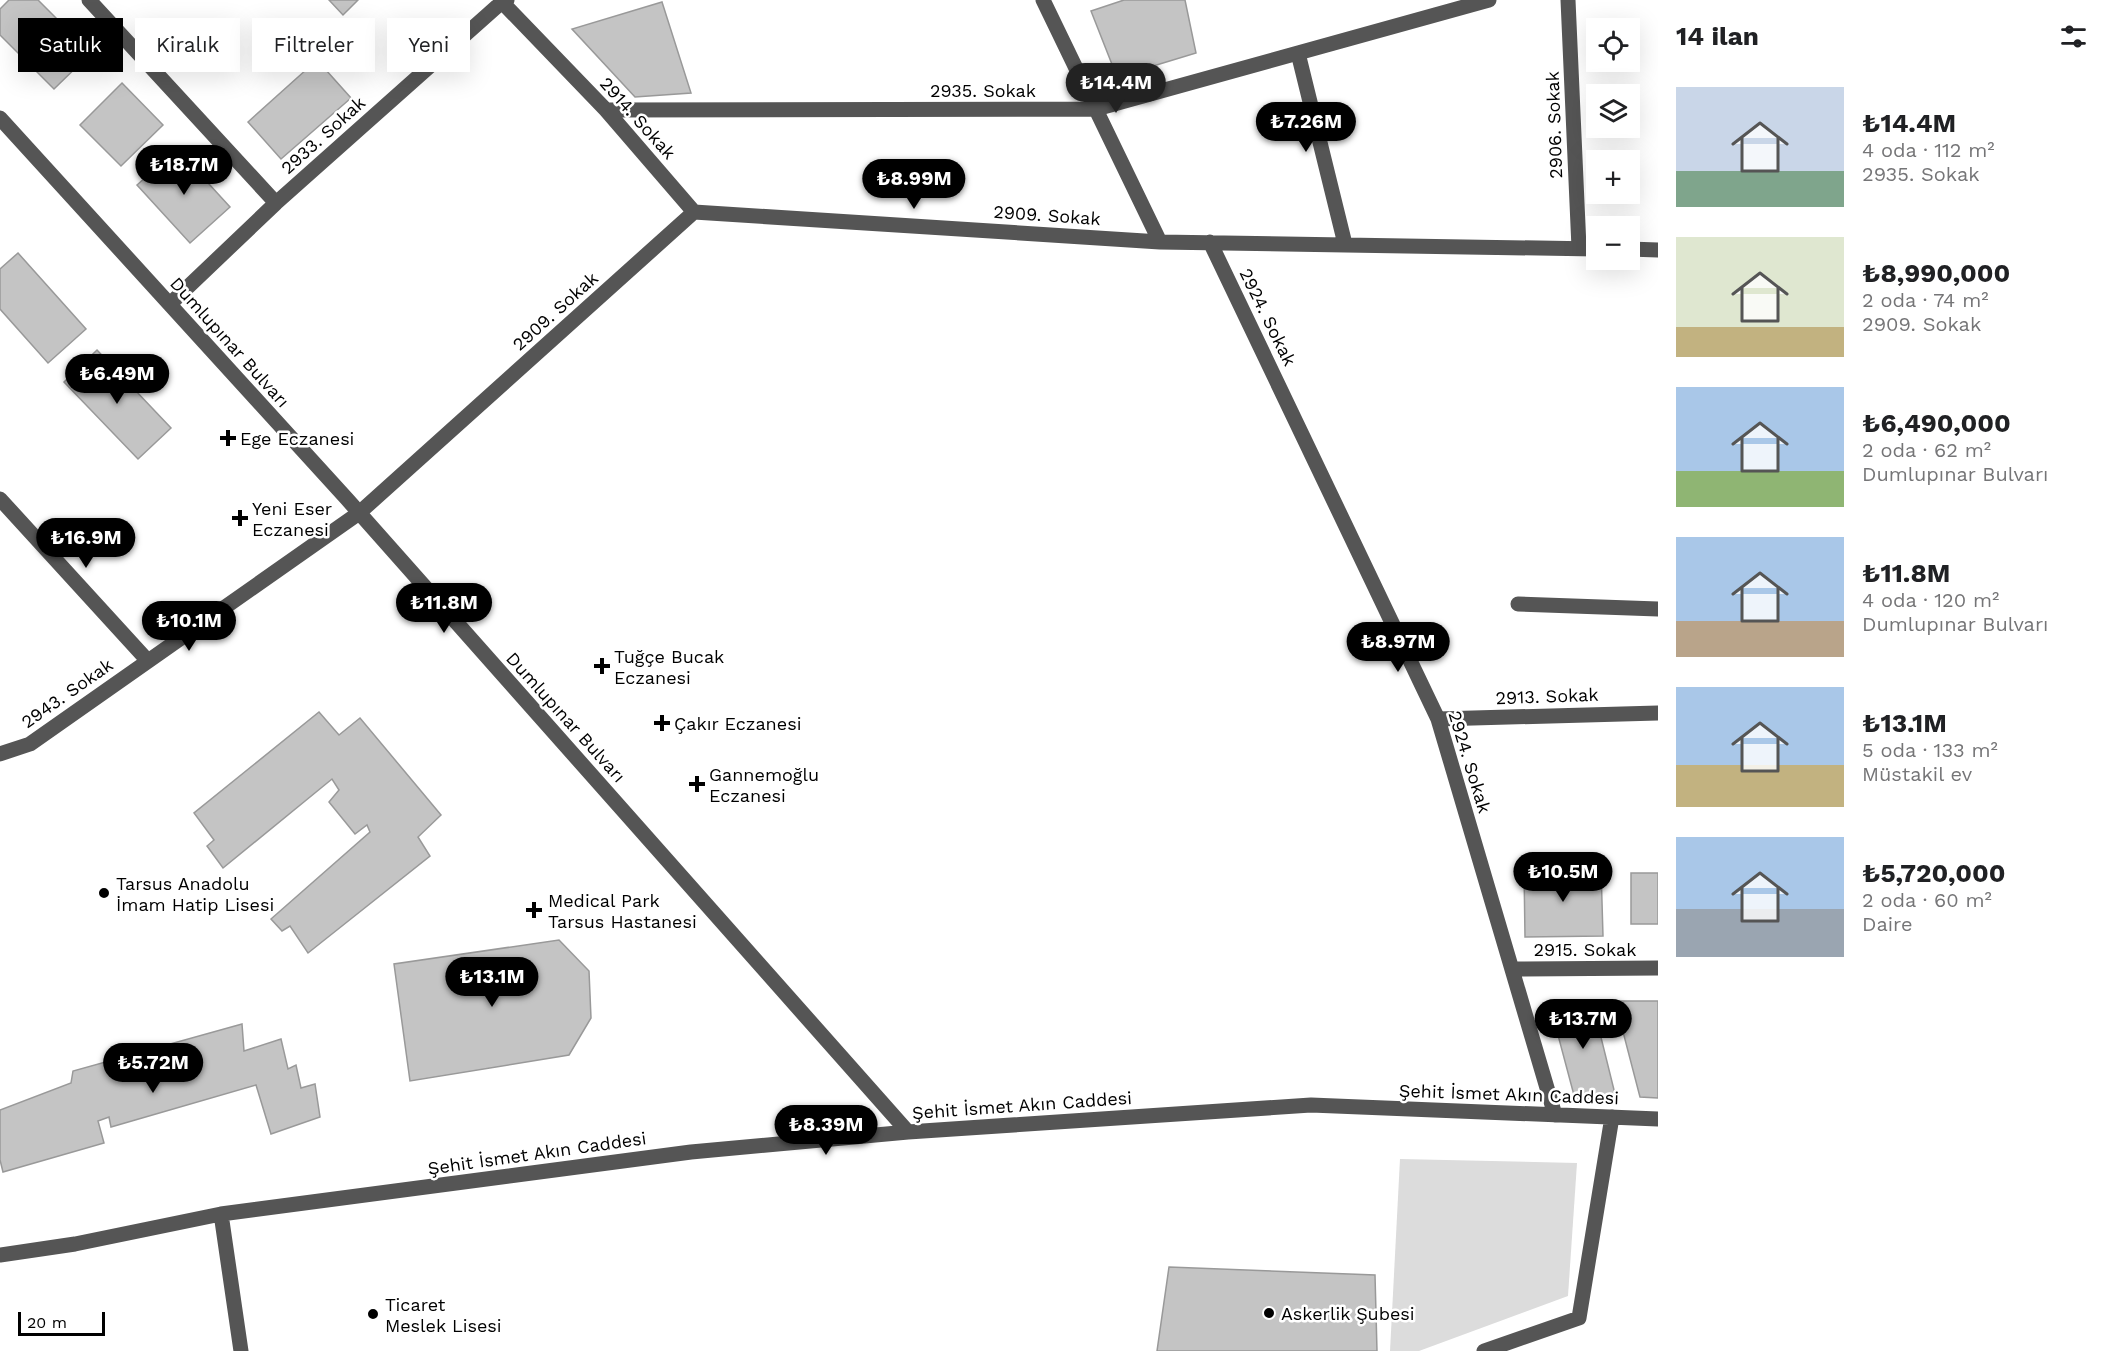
<!DOCTYPE html>
<html lang="tr">
<meta charset="utf-8">
<style>
body{margin:0;font-family:"Work Sans",sans-serif;background:#f2f2f2;color:#202124;height:100vh;display:flex;flex-direction:column;font-size:22px;white-space:nowrap}
*{box-sizing:border-box;margin:0}
p{font-size:20px;color:#757577}
.icon{flex:none;width:33px;height:33px;fill:none;stroke:currentColor;stroke-width:2;stroke-linecap:round;stroke-linejoin:round}
.map{position:relative;flex:1;overflow:hidden}
.panel{display:flex;flex-direction:column;background:#fff;width:450px}
.panel>*{flex:none}
.top-card{position:absolute;left:18px;top:18px;width:570px;height:54px;display:flex;gap:12px}
.fabs{position:absolute;left:1586px;top:18px;display:grid;gap:12px}
.fabs a{display:grid;place-items:center;width:54px;height:54px;border-radius:0px;background:#fff;box-shadow:0 6px 24px #0002;font-size:30px}
.scale{position:absolute;left:18px;bottom:15px;width:87px;box-sizing:border-box;padding-left:6px;border:3px solid #000;border-top:0;font-size:16px;line-height:21px;white-space:nowrap;color:#000;-webkit-text-stroke:4px #fff;paint-order:stroke}
.price{position:absolute;translate:-50% -51px;padding:0 14px;border-radius:21px;background:#000;color:#fff;font-size:20px;line-height:39px;filter:drop-shadow(0 2px 3px #0008)}
.price::after{content:'';position:absolute;left:50%;top:36px;width:18px;height:14px;margin-left:-9px;background:inherit;clip-path:polygon(0 0,100% 0,50% 100%)}
.price.selected{background:#222;color:#fff}
ul{padding:0;list-style:none}
li{display:flex;align-items:center;gap:18px;height:150px;padding:0 18px}
li span{display:grid;place-items:center;flex:none;width:168px;height:120px;border-radius:0px;color:#555}
li>.icon{margin-inline-start:auto}
span .icon{width:72px;height:72px;fill:#fffc;stroke-width:1}
li b{font-size:26px}
h2{display:flex;justify-content:space-between;align-items:center;height:72px;padding:0 18px;font-size:26px}
.chip{padding:0 21px;border-radius:0px;background:#fff;box-shadow:0 6px 24px #0002;font-size:21px;line-height:54px}
.chip.selected{background:#000;color:#fff}
main{display:flex;flex:1;min-height:0}
.map>svg:first-child{display:block}
.green{fill:#dcdcdc}
.building{fill:#c4c4c4;stroke:#999;stroke-width:1.5}
.lines{fill:none;stroke-linecap:round;stroke-linejoin:round}
.minor{stroke:#555;stroke-width:15}
.poi-dot{fill:#000;stroke:#fff;stroke-width:2}
.labels{text-anchor:middle;dominant-baseline:central;stroke-width:5;stroke-linejoin:round;paint-order:stroke}
.street-label{font-size:18px;fill:#000;stroke:#fff}
.poi-label{font-size:18px;fill:#000;stroke:#fff;text-anchor:start}
</style>
<main>
<div class="map">
<svg width="1658" height="1351" viewBox="0 0 1658 1351">
<rect width="100%" height="100%" fill="#fff"/>
<path class="green" d="M1400,1159L1577,1163L1568,1296L1419,1351H1390Z"/>
<path class="building" d="M9,0H38L91,53L54,89L0,35V9Z
M329,0H358L343,15Z
M1124,0H1185L1196,53L1117,77L1091,11Z
M662,2L691,93L635,97L572,29Z
M317,60L351,98L281,159L248,122Z
M122,83L163,125L121,166L80,125Z
M177,149L230,207L190,243L137,185Z
M18,253L86,329L48,363L0,309V269Z
M97,350L171,428L138,459L64,382Z
M319,712L339,735L360,718L441,815L418,837L430,856L308,953L290,926L282,931L271,919L370,832L367,825L355,834L329,802L339,790L332,779L223,868L207,846L214,840L194,813Z
M1601,868L1603,936L1525,937L1524,870Z
M1631,873H1658V924H1631Z
M559,940L589,971L591,1018L569,1055L410,1081L394,964Z
M1592,1001L1616,1098L1575,1099L1550,1005Z
M1615,1001H1658V1098L1640,1097Z
M242,1024L244,1051L281,1039L288,1069L296,1065L301,1088L315,1084L320,1117L271,1134L256,1085L111,1127L109,1117L98,1121L104,1143L3,1172L0,1160V1110L71,1083L73,1071Z
M1169,1267L1375,1275L1377,1351H1157Z"/>
<g class="lines">
<path class="minor" d="M89,0L276,203
M500,0L606,110L694,212
M1043,0L1160,242
M1568,0L1579,248
M1298,53L1345,244
M606,110L1096,109L1489,0
M0,118L347,499L908,1132
M1210,242L1438,719L1555,1115
M1629,249L1658,250
M170,304L276,203L502,2L507,0
M0,499L148,661
M1518,604L1658,609
M1438,719L1658,713
M0,754L30,744L359,513L694,212L1160,242L1596,249
M1512,969L1658,968
M221,1214L241,1351
M0,1255L75,1244L221,1214L691,1152L908,1132L1311,1105L1658,1119
M1484,1351L1579,1318L1612,1117"/>
</g>
<g class="poi-dot">
<path d="M225 429h6v6h6v6h-6v6h-6v-6h-6v-6h6z"/>
<path d="M237 509h6v6h6v6h-6v6h-6v-6h-6v-6h6z"/>
<path d="M599 657h6v6h6v6h-6v6h-6v-6h-6v-6h6z"/>
<path d="M659 714h6v6h6v6h-6v6h-6v-6h-6v-6h6z"/>
<path d="M694 775h6v6h6v6h-6v6h-6v-6h-6v-6h6z"/>
<circle cx="104" cy="893" r="6"/>
<path d="M531 901h6v6h6v6h-6v6h-6v-6h-6v-6h6z"/>
<circle cx="1269" cy="1313" r="6"/>
<circle cx="373" cy="1314" r="6"/>
</g>
<g class="labels">
<g class="street-label">
<text x="983" y="90">2935. Sokak</text>
<text transform="translate(638 118) rotate(48)">2914. Sokak</text>
<text transform="translate(1554 125) rotate(-92)">2906. Sokak</text>
<text transform="translate(323 135) rotate(-42)">2933. Sokak</text>
<text transform="translate(1047 215) rotate(4)">2909. Sokak</text>
<text transform="translate(555 311) rotate(-42)">2909. Sokak</text>
<text transform="translate(1268 317) rotate(64)">2924. Sokak</text>
<text transform="translate(230 342) rotate(48)">Dumlupınar Bulvarı</text>
<text transform="translate(67 693) rotate(-35)">2943. Sokak</text>
<text transform="translate(1547 696) rotate(-2)">2913. Sokak</text>
<text transform="translate(566 717) rotate(48)">Dumlupınar Bulvarı</text>
<text transform="translate(1470 762) rotate(73)">2924. Sokak</text>
<text x="1585" y="949">2915. Sokak</text>
<text transform="translate(1509 1094) rotate(2)">Şehit İsmet Akın Caddesi</text>
<text transform="translate(1022 1105) rotate(-4)">Şehit İsmet Akın Caddesi</text>
<text transform="translate(537 1153) rotate(-8)">Şehit İsmet Akın Caddesi</text>
</g>
<g class="poi-label">
<text x="240" y="438">Ege Eczanesi</text>
<text x="252" y="508">Yeni Eser<tspan x="252" dy="21">Eczanesi</tspan></text>
<text x="614" y="656">Tuğçe Bucak<tspan x="614" dy="21">Eczanesi</tspan></text>
<text x="674" y="723">Çakır Eczanesi</text>
<text x="709" y="774">Gannemoğlu<tspan x="709" dy="21">Eczanesi</tspan></text>
<text x="116" y="883">Tarsus Anadolu<tspan x="116" dy="21">İmam Hatip Lisesi</tspan></text>
<text x="548" y="900">Medical Park<tspan x="548" dy="21">Tarsus Hastanesi</tspan></text>
<text x="385" y="1304">Ticaret<tspan x="385" dy="21">Meslek Lisesi</tspan></text>
<text x="1281" y="1313">Askerlik Şubesi</text>
</g>
</g>
</svg>
<div class="fabs">
<a><svg class="icon" aria-label="locate" viewBox="0 0 24 24"><circle cx="12" cy="12" r="6"/><path d="M12 2v4M12 18v4M2 12h4M18 12h4"/></svg></a>
<a><svg class="icon" aria-label="layers" viewBox="0 0 24 24"><path d="M12 4l9 5-9 5-9-5zM3 14l9 5 9-5"/></svg></a>
<a>+</a>
<a>−</a>
</div>
<div class="scale">20 m</div>
<b class="price selected" style="left:1116px;top:114px">₺14.4M</b>
<b class="price" style="left:1306px;top:153px">₺7.26M</b>
<b class="price" style="left:184px;top:196px">₺18.7M</b>
<b class="price" style="left:914px;top:210px">₺8.99M</b>
<b class="price" style="left:117px;top:405px">₺6.49M</b>
<b class="price" style="left:86px;top:569px">₺16.9M</b>
<b class="price" style="left:444px;top:634px">₺11.8M</b>
<b class="price" style="left:189px;top:652px">₺10.1M</b>
<b class="price" style="left:1398px;top:673px">₺8.97M</b>
<b class="price" style="left:1563px;top:903px">₺10.5M</b>
<b class="price" style="left:492px;top:1008px">₺13.1M</b>
<b class="price" style="left:1583px;top:1050px">₺13.7M</b>
<b class="price" style="left:153px;top:1094px">₺5.72M</b>
<b class="price" style="left:826px;top:1156px">₺8.39M</b>
<div class="top-card">
<a class="chip selected">Satılık</a>
<a class="chip">Kiralık</a>
<a class="chip">Filtreler</a>
<a class="chip">Yeni</a>
</div>
</div>
<section class="panel">
<h2>14 ilan<svg class="icon" aria-label="filters" viewBox="0 0 24 24"><path d="M4 7h16M4 17h16"/><circle cx="9" cy="7" r="2"/><circle cx="15" cy="17" r="2"/></svg></h2>
<ul>
<li><span style="background:linear-gradient(#c9d6e8 70%,#7fa58c 0)"><svg class="icon" aria-label="home" viewBox="0 0 24 24"><path d="M3 11l9-7 9 7M6 9v11h12V9"/></svg></span><div><b>₺14.4M</b><p>4 oda · 112 m²</p><p>2935. Sokak</p></div></li>
<li><span style="background:linear-gradient(#dfe7d0 75%,#c2b280 0)"><svg class="icon" aria-label="home" viewBox="0 0 24 24"><path d="M3 11l9-7 9 7M6 9v11h12V9"/></svg></span><div><b>₺8,990,000</b><p>2 oda · 74 m²</p><p>2909. Sokak</p></div></li>
<li><span style="background:linear-gradient(#a9c7e8 70%,#8fb573 0)"><svg class="icon" aria-label="home" viewBox="0 0 24 24"><path d="M3 11l9-7 9 7M6 9v11h12V9"/></svg></span><div><b>₺6,490,000</b><p>2 oda · 62 m²</p><p>Dumlupınar Bulvarı</p></div></li>
<li><span style="background:linear-gradient(#a9c7e8 70%,#b9a48a 0)"><svg class="icon" aria-label="home" viewBox="0 0 24 24"><path d="M3 11l9-7 9 7M6 9v11h12V9"/></svg></span><div><b>₺11.8M</b><p>4 oda · 120 m²</p><p>Dumlupınar Bulvarı</p></div></li>
<li><span style="background:linear-gradient(#a9c7e8 65%,#c2b280 0)"><svg class="icon" aria-label="home" viewBox="0 0 24 24"><path d="M3 11l9-7 9 7M6 9v11h12V9"/></svg></span><div><b>₺13.1M</b><p>5 oda · 133 m²</p><p>Müstakil ev</p></div></li>
<li><span style="background:linear-gradient(#a9c7e8 60%,#9aa5b1 0)"><svg class="icon" aria-label="home" viewBox="0 0 24 24"><path d="M3 11l9-7 9 7M6 9v11h12V9"/></svg></span><div><b>₺5,720,000</b><p>2 oda · 60 m²</p><p>Daire</p></div></li>
</ul>
</section>
</main>
